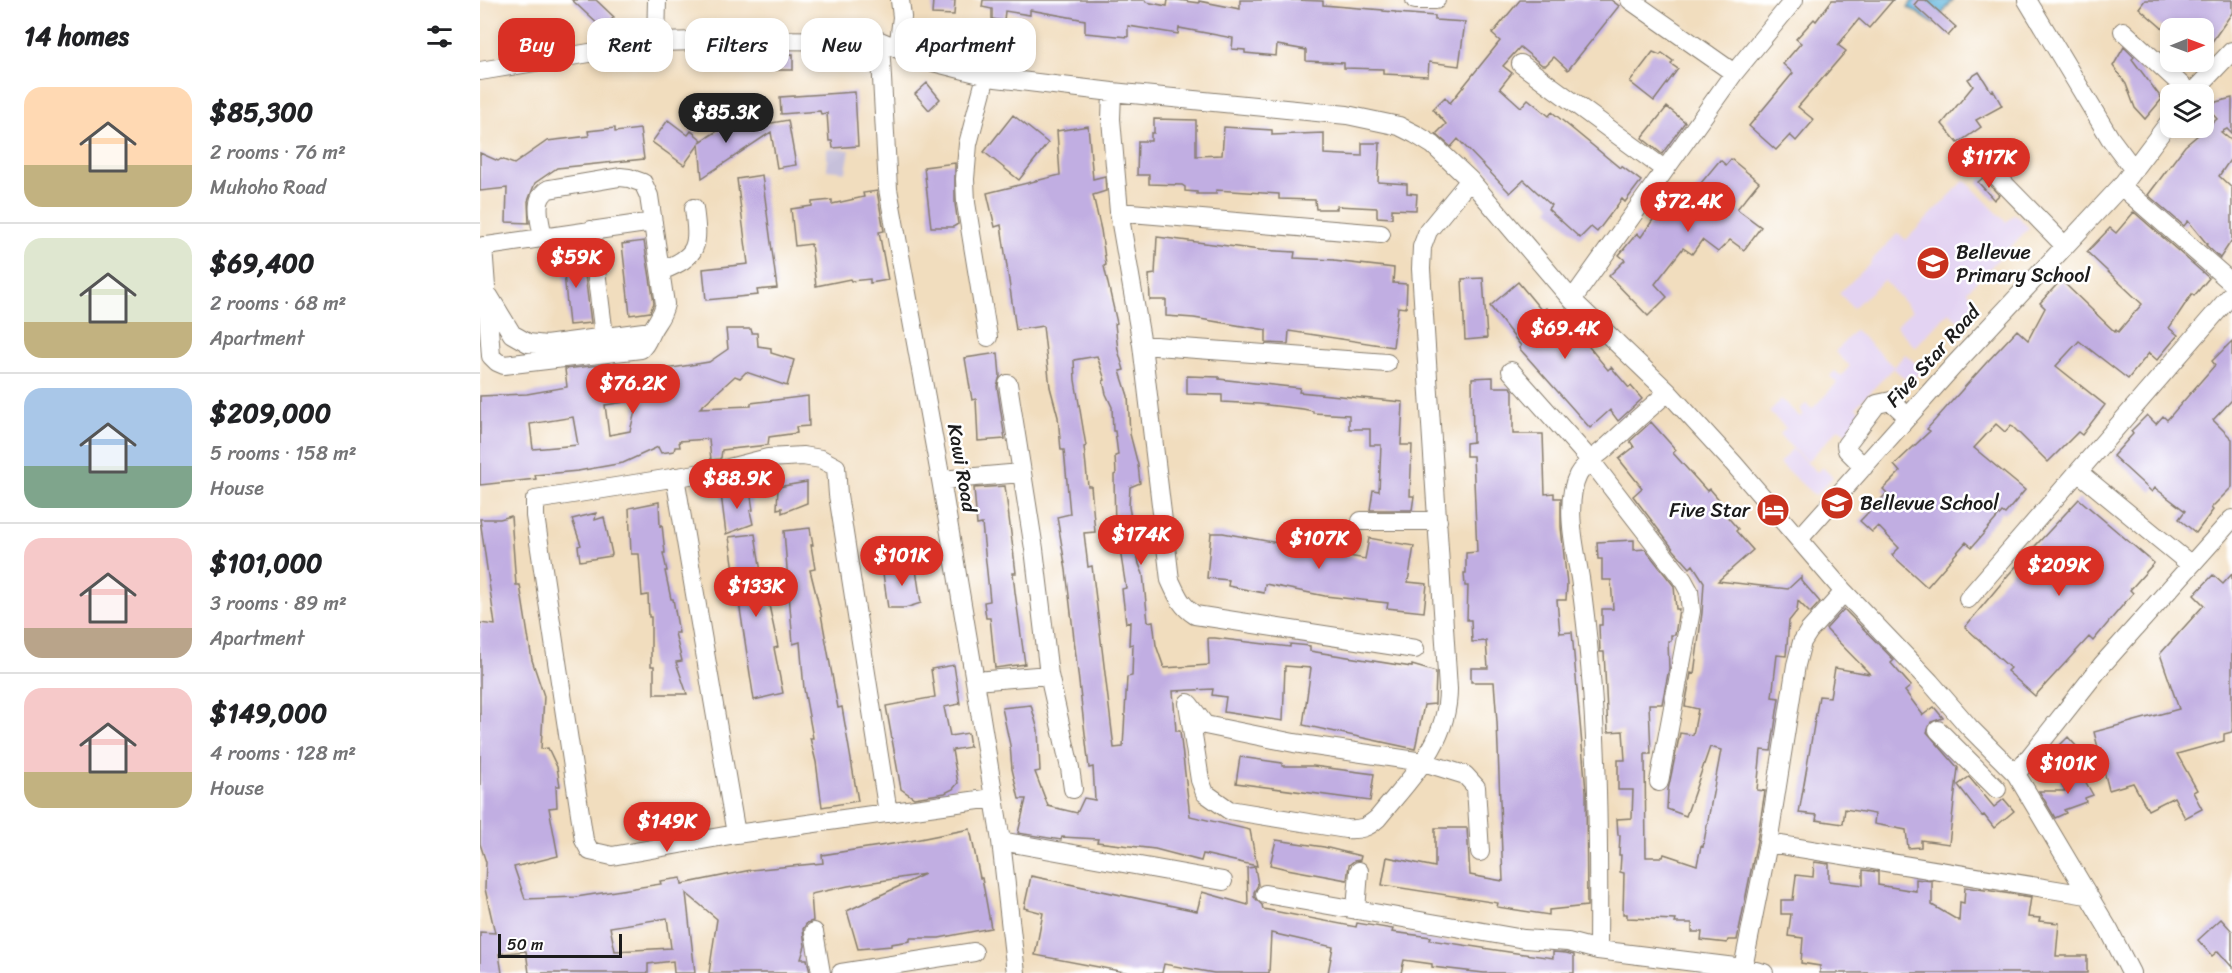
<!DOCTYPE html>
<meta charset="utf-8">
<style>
body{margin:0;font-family:Sriracha,sans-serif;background:#f2f2f2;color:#202124;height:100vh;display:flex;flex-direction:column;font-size:22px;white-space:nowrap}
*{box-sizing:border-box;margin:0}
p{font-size:20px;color:#757577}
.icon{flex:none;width:33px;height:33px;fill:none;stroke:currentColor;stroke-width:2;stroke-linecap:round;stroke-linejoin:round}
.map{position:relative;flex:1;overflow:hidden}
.sheet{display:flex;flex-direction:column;background:#fff;width:480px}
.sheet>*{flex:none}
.guide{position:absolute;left:18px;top:18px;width:570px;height:54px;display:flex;gap:12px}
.needle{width:39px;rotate:89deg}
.buttons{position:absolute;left:1680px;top:18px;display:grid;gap:12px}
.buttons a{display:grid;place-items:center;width:54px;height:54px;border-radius:12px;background:#fff;box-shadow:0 3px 9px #0003;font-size:30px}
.scale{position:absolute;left:18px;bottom:15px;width:124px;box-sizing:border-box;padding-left:6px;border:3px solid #1c1c1c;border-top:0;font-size:16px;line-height:21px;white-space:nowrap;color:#1c1c1c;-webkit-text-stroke:4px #fff;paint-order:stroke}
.price{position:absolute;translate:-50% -51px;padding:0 14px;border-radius:21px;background:#d93025;color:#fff;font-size:20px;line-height:39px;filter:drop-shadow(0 2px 3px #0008)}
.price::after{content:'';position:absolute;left:50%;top:36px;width:18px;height:14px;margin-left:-9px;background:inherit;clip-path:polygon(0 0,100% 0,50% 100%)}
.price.on{background:#222;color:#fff}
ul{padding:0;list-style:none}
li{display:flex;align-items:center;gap:18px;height:150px;padding:0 24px}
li+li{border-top:2px solid #e0e0e0}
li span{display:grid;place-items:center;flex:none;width:168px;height:120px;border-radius:18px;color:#555}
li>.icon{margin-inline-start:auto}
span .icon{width:72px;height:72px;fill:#fffc;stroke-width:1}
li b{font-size:26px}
h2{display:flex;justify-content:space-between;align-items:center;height:72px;padding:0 24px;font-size:26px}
.chip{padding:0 21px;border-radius:18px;background:#fff;box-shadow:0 3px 9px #0003;font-size:21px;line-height:54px}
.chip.on{background:#d93025;color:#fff}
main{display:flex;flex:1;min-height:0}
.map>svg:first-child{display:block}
.built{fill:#e3d3f2}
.industrial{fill:#c6c0da}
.water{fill:#61b6dd;stroke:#3e697c;stroke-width:1.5}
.building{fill:#c1aee2;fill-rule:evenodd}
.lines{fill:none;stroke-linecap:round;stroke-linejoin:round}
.minor-casing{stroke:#867c6d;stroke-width:20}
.minor{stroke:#fff;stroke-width:18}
.labels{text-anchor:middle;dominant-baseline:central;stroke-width:5;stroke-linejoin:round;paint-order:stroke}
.poi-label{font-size:20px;fill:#1c1c1c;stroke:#fff;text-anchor:start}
.street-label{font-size:20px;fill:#1c1c1c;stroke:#fff}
</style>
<main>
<section class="sheet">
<h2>14 homes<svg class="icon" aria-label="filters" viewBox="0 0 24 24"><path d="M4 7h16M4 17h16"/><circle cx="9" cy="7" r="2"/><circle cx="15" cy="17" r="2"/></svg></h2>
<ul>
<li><span style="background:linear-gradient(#ffd9b3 65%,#c2b280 0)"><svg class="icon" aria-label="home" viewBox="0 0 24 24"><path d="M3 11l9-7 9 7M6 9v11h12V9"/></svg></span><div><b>$85,300</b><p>2 rooms · 76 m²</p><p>Muhoho Road</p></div></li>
<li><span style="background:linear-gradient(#dfe7d0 70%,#c2b280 0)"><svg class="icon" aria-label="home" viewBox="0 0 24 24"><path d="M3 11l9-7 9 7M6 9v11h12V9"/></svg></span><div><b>$69,400</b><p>2 rooms · 68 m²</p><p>Apartment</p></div></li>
<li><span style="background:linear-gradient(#a9c7e8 65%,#7fa58c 0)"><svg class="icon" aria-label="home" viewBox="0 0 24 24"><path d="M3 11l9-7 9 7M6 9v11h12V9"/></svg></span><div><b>$209,000</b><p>5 rooms · 158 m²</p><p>House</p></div></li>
<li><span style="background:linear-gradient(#f6c9c9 75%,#b9a48a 0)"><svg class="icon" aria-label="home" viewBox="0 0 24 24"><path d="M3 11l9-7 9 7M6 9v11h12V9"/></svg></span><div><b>$101,000</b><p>3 rooms · 89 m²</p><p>Apartment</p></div></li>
<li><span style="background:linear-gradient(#f6c9c9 70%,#c2b280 0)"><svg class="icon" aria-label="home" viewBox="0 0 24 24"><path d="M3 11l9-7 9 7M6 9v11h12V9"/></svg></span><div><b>$149,000</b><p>4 rooms · 128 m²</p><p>House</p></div></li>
</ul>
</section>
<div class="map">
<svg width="1752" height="973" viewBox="0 0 1752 973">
<rect width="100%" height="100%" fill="#fff"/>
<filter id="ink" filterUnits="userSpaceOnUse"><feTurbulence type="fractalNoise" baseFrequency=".0167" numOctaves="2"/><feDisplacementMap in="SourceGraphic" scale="12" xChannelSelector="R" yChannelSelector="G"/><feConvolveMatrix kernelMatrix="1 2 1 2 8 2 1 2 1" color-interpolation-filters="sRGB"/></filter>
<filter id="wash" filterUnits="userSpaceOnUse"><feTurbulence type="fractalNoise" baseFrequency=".008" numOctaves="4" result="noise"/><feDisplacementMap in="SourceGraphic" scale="24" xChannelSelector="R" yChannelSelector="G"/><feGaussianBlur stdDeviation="1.35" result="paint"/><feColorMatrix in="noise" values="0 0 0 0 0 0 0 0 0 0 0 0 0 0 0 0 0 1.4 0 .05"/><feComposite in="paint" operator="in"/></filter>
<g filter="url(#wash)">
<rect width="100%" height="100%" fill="#f1ddbe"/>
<path class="built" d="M1485,180L1526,222L1535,214L1549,228L1487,291L1499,303L1480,322L1469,312L1435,347L1416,326L1432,311L1404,280L1373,308L1359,293L1390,264L1391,261L1418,233L1426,240Z
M1375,330L1414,367L1425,354L1442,369L1430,383L1413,368L1376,407L1386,418L1369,436L1359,428L1327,462L1299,435L1306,428L1289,412L1301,399L1320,417L1323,414L1320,409L1326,404L1332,409L1357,383L1350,376L1355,371L1361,376L1370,366L1355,352Z
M1312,449L1337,472L1342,467L1353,477L1335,496L1299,463Z"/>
<path class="industrial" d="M347,149L370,150L366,172L347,170Z"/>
<path class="water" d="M1433,0H1473L1454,24L1428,7Z"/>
<g id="blocks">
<path class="building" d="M92,0H116L134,17L123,29Z
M453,0H475L474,15L452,14Z
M503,0H665L666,2L687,6L688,0H697L719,3V1L760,9V0H816L843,1V5L903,10V11L916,12V13L955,16V20L985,22L979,66L949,62L948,76L925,75L903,74V69L864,68V63L826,61V50L797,45L796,56L765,53V50L752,49L753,38L699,28L698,34L648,26V37L605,33V20L550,10V15L525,11L524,21L512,19V9L502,7Z
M1040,0H1131L1139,6L1088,70L1074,57L1066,65H1062L1040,47L1023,66L1032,73L1020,88L1041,107L1048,99L1069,116L1072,112L1140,168L1141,166L1161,181L1145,202L1142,199L1117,232L1111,227L1100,238L1068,209L1071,205L1044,180L1030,193L978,139L971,147L956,134L966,124L953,109L965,97L970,103L1020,41L1012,34Z
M1352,0H1413L1389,28L1379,19L1358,45L1366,51L1318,107L1334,120L1316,141L1310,135L1296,150L1269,126L1313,73L1303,64L1321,43L1316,39L1334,19L1336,21Z
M1438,0H1446L1476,27L1468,36L1434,5Z
M1665,0H1752V13L1724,53V28H1682L1659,8Z
M1644,47L1654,57L1652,59L1682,99L1665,119L1655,108L1646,84L1633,66Z
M1173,52L1180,55L1182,53L1193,61L1191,64L1198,69L1174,101L1150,82Z
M313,54V70H294L293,55Z
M1499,72L1511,91L1513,90L1522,106L1496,120L1501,127L1478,143L1462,124L1493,86L1488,79Z
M447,83L460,99L449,110L435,94Z
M375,92L378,146L353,148L352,141H349L347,113L341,114L340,111L301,114L300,97Z
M1752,98V134L1747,129L1741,132L1752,141V157L1739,176L1752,188V240L1740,258L1726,245L1727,244L1708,221L1704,226L1668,195L1705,146L1737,119L1730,111L1736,102Z
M1187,107L1205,122L1182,154L1162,138Z
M533,115L568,143L539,180L504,152Z
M265,119L270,127L308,120L316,165L297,168L291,132L222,178L219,144L204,165L172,142L188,120L208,135L211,131L222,140L220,142L245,126L248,130Z
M674,119L716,120V156L742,155L744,127L792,130V135L844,133V154L882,156V143H900L898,182L927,184V193L937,194L936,210L912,209V218L897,217V208L857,206V209H836L835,200L799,199V194L736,190V194H717V192L705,191V187L702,185L669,184V175H657L658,141H671V133H674Z
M608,126L613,179L625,176L626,191L613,195L621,230L626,265L624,266L637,323L635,324L638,350L644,370L640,371L648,396L650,434L658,465L660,483L650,487L649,507L659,564L663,574L668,622L673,621L676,645L684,668L729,665L728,638H735L810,647V644L830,646V651L932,667V665L956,672L955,704L944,705L935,749L823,725L831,668L805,666L803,721L744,712L746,697L732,695L733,689L693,691L696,731H700L710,816L770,830L777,866L723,854L721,861L675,849L617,842L618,839L582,837L581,840L538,833L546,799H539L532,769L530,745L522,708L551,705L558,730L560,771L555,772L568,806L597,813L604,798L615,800L613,767L609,768L586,570L577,517L590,514L584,450H581L578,417L570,387L563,326L536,330L521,225L515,227L507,193L580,175L577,131ZM617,356L625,380L623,381L626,394L632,407L633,431H635L638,455L635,456L636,474L634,475L635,531H637L646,588L642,589L646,623L650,622L649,645L653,644L652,676L647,677L643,747L634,748L612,566L608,567L604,533L615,532L611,486H608L604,447L606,446L595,380L594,360Z
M135,128V132L160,129L164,159L77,168L55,183L48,201L49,223L26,222L27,188L0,191V153L18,161L21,159L34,164L67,141L109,136L108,131Z
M1251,159L1279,182L1257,209L1281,227L1264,250L1250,240L1238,252L1222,240L1212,254L1203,248L1175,284L1187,297L1168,316L1129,276L1145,260L1139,255L1157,233L1161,237L1179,211L1194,222L1213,196L1211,195L1240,160L1246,165Z
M475,163V204L478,224L473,227H451L444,167Z
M282,175L297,288L277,290L278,295L226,300L223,269L268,264L257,179Z
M1503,178L1519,195L1514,200L1498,182Z
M397,191L404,231L399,232L408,280L390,283V279L371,281L370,279L336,286L331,244L315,246L311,209L332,206V202L352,200V204L384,197L383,193Z
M1654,212L1729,278L1714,296L1712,294L1689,328L1698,335L1677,360L1669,353L1648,379L1599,341L1576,366L1625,405L1602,435L1598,432L1568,462L1531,425L1525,432L1516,424L1494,448L1545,490L1525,514L1522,512L1492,547L1486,542L1447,587L1412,555L1419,548L1398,526L1392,532L1380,521L1407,493L1403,489L1420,472L1414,465L1450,431L1447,429L1507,362L1537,330L1548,340L1565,308L1560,303L1581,280L1635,332L1636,330L1638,332L1662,304L1607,252L1630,228L1636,233Z
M677,237L780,250L815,252L814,258L854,260V261L914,268L913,283L927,284L926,308L918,307L913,347L809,331L808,344L786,343V330L714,318L686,316V300H670L669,275L675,274Z
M164,241L174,303L170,312L150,315L142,244Z
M102,251L111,323L89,325L82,253Z
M1003,278L1007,338L985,340L982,279Z
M1038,282L1062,311L1066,308L1096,342L1101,337L1128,370L1131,367L1149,388L1151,386L1162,399L1138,421L1130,410L1110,428L1039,348L1041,346L1010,306Z
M246,329H271L272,333H277L278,346L291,348V353L314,360L307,386L266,372L260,378L255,376L220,408L271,406V403L328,396L329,426L316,427L317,433L289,437L288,445L242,450L241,458L239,459L231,460L229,439L199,441L200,447H195L194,451L181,453L178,447L143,463L98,471L55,475L56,479L0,485V396L47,394L87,387L85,369L129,364L131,378L229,362L248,349ZM158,400L150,431L129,435L125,405ZM93,417L98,445L53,449L50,424Z
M1752,341V400L1733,420L1752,439V487L1731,508L1733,510L1716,533L1699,519L1705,511L1675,488L1672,492L1633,456L1653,434L1651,431L1667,415L1676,424L1683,416L1687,420L1735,365L1732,361Z
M518,353L520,376L517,386L525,439L498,441L496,399L492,400L485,358Z
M707,376L739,377V379L820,388L819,392L923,402L921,445H932L930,496H934L932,510H890L893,490L899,491L901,445H890V429H869V415L833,413V411L823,409L779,404L742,402V395L707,394Z
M1013,377V387H1030L1033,390V434H1063L1065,494L1074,493V498H1081V527L1087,584L1086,600H1077L1080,633L1092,632L1106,791L1107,906L1069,910V915L1017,907L1018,903L902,885L907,857L955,867V828H987L990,875L1023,881L1017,722L1014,682H991V668H1008L1006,641L992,642L991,620H987L988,586H985L984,573H986V553L997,552L993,456H986V443L993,442L992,378Z
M1171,422L1196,450L1193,453L1227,491L1230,489L1242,503L1238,506L1258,529L1256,531L1273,550L1238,581L1308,589L1321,577V580L1340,602L1330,613L1318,601L1317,611L1309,621L1306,656L1297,655L1292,697L1299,698L1291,751L1281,750L1277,790L1285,791L1277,841L1257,940H1248L1247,943L1221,940L1222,932H1212V923H1195L1196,920L1147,918V914H1143L1144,873L1140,872L1141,855H1139L1140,835H1138L1137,819L1152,818L1153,790H1138V760H1145L1143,731L1128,732L1124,652H1120L1119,625H1122V609H1133L1131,580H1122V559H1118L1117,542L1154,540V550L1165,549L1194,586L1196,609H1199L1195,635H1191V641H1188L1189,669L1182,704H1169L1171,754H1165L1166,857H1183L1184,854L1217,865L1221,846L1223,847L1241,750L1230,747L1206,816L1187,809L1188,790L1200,733L1213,735L1218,709L1205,706L1211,673L1214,674L1222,613L1224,582L1213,565L1210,568L1194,550L1153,496L1162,488L1139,459L1154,447L1150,441Z
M327,482V503L302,513V508L297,509L298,487Z
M525,486L536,573H533L535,592L545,664L515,668L510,618H506L504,602L510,601L502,524L497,525L494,488Z
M270,490L273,510L270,511L273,524L246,534L241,494Z
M1599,499L1674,563L1650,590L1653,593L1613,641L1609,637L1555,696L1527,671L1530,668L1485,627L1529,574Z
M179,502L180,526L182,525L185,553H183L187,571H185L191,599H193L199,633H195L202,661L196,662L207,694H174V666H171V617H169L168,595L162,596L159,554H151L149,508Z
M116,513L115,520L124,517L132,554L131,556L100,561L98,546L101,545L92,519Z
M31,516L36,585H40L52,660L64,696L61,749L68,748L77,767L80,786H76L77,807L69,808L78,856L34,867L45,899L96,897L181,884L180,881L201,878L202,884L271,870L343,863L342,855L425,842L490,829L500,878H502L511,928L459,938H430V941L411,944V946L378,949L367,911L445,874L368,886L331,894L333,921L327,923L323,929L325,946L321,959H327L330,973H229L237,919L206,893L215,973H194L193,961L168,964V973H49L46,951L19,954L22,973H0V932L15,933L5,889L6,862L0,844V623L15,625L0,519H20ZM187,918L191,948L135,951L130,927Z
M330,528L333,545H331L335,569L330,570L341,614L358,708L362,707L378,801L342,807L336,762L330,738H333L324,689L320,642L313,644L304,531Z
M731,533H743L885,559L889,538L934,546L928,582L947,584L944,612L907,608L908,603L845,596L785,584L784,593L748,586L749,580L727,578Z
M275,534L284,591H286L298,647L294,648L303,693L274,700L249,537Z
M435,563L441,603L425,608H408L402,567L419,568Z
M1752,574V732L1744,734V741L1697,754L1717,790L1713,792L1722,809L1705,818L1694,797L1668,810L1653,783L1629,790L1614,732L1699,709L1680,654L1724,605L1714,595L1733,575L1743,584Z
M1364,609L1414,660L1411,663L1431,686L1425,691L1443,715L1454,707L1463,718L1451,722L1447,732L1478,768L1469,844L1441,840V847L1428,848L1426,830L1394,824L1395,814L1365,809L1363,824L1336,820L1337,815L1319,813L1339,696L1350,697L1355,668L1390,674L1346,629Z
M474,665L480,704L464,707L470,736L488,733L490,747L472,750L478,783L473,789L465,793L434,798L421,789L406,706L455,697L451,669Z
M1588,737L1597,747L1587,757L1578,747Z
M760,757L802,763V766H833L894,774L890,801L756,783Z
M1599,770L1613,795L1605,798L1606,802L1584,810L1586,813L1575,818L1559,791H1585L1580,781Z
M1489,777L1514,807L1524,799L1534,811L1514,828L1504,815L1502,816L1478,785Z
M796,840L844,847L881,856L880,860L874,861L869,865L867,880L807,869L790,865Z
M1334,862L1349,864V881L1383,885V870L1398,872V885L1436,891V879L1452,881V905L1479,921L1480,902L1484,903L1485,887L1551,897L1548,917L1560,918L1559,921L1579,923L1576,956H1607V973H1340V966L1321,963L1323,938L1308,936L1311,914H1301V900H1313L1316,875L1333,877Z
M775,867L778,885L774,892V897L782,905L783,909L876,927L877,923L913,929L912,932L951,937L950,940L1029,952L1073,958V952L1086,953L1094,955V973H1004L952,967V964L924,960L921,973H848L853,947L791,933L789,973H734L684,964L682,973H650L555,955L563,913L544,908L551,876L717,911L722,892L768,905L767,868Z
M1741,919L1752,931V967L1738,951L1732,956L1718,940Z"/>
</g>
</g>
<g filter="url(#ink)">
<use href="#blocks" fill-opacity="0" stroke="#867c6d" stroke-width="1.5"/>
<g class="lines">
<g class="minor-casing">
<path id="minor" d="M935,0H956
M1150,0L1254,73
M1547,0L1630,138L1654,170
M1643,31L1711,94L1752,51
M400,41L408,189L461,480L495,681L521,841L536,973
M176,42L177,0
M418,49L422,17L420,0
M1041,64L1184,169
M0,71L176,42L263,40L400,41L445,60L516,78L632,92L867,115L919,126L935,134L953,145L990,180L1092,300L1188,392L1254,464L1364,592L1450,682L1489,727L1536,774L1629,930L1651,973
M506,76L488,144L485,179L486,203L508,337
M632,92L631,119L639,212L662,345L690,580C697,595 701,606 715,615L935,649
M1496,155L1585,246
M1641,186L1752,283
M639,212L901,234
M111,230L124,336
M3,246L11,356L17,362L24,365L161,349C167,343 167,340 171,332C177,320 182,318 185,304L169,196L163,183L149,178L140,177L69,189C52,198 60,220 63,237
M0,247L173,222
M181,271C219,256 219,246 214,208
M9,296L32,334L48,343L66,345L171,331
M1092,300L1254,73L1314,0
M662,345L907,363
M1031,371L1111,461L1203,580L1209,591L1211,611L1179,782
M528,384L554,549L569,675L590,768L593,789
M1384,467L1367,450L1366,445L1397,404L1411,401L1428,417
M1598,472L1711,565
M195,477L256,834
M461,480L541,473
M881,521H958
M1319,539L1476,363L1641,186L1690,121
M1488,599L1752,294
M495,681L569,675
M708,703L720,780L725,793L749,810L866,829C880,830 887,828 898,818C930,778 968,744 968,689L941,269L942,247L948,231L990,180
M709,704L725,725L814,743L943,762L985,775L996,787L1000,852
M1458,730L1517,789
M1536,774L1622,665L1752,519
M408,813L358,495L356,467L341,459L323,456L288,458L241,470L55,500V516L104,840L110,851L132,856L256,834L513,798
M521,841L743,881
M1288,843L1607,895
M785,894L1044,939L1088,942L1118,950L1263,968L1284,973
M876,910L879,871
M334,932L341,973
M1118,950C1119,826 1118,701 1100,578C1095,549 1084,503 1098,475C1104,464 1118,455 1127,447C1147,428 1167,410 1188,392
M1263,968L1288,843L1316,665L1322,642L1329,631L1364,592
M361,973L494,952"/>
</g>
<use href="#minor" class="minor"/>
</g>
</g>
<defs>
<g id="school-disc" transform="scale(1.725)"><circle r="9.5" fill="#c8321e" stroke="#fff"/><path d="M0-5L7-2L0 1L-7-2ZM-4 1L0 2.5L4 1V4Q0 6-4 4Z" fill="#fff"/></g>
<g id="hotel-disc" transform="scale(1.725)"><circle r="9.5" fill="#c8321e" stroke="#fff"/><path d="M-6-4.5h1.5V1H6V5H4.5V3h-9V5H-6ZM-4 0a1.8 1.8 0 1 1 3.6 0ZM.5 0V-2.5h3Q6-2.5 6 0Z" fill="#fff"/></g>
</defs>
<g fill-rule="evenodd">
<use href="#school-disc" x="1453" y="263"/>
<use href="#school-disc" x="1357" y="503"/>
<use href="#hotel-disc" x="1293" y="510"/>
</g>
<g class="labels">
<g class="poi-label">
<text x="1476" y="252">Bellevue<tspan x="1476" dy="23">Primary School</tspan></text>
<text x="1380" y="503">Bellevue School</text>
<text x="1270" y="510" text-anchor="end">Five Star</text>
</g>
<g class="street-label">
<text transform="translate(1453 356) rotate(-48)">Five Star Road</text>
<text transform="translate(482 468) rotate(80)">Kawi Road</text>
</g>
</g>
</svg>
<div class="buttons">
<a><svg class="needle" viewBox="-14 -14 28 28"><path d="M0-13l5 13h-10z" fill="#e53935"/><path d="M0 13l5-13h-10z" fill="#757577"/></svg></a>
<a><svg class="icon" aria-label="layers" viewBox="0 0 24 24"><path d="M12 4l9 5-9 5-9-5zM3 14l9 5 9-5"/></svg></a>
</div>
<div class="scale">50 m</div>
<b class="price on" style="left:246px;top:144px">$85.3K</b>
<b class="price" style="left:1509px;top:189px">$117K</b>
<b class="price" style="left:1208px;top:233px">$72.4K</b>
<b class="price" style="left:96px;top:289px">$59K</b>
<b class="price" style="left:1085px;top:360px">$69.4K</b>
<b class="price" style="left:153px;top:415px">$76.2K</b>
<b class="price" style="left:257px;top:510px">$88.9K</b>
<b class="price" style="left:661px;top:566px">$174K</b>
<b class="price" style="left:839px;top:570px">$107K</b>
<b class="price" style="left:422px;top:587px">$101K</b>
<b class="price" style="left:1579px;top:597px">$209K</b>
<b class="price" style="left:276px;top:618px">$133K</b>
<b class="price" style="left:1588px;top:795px">$101K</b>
<b class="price" style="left:187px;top:853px">$149K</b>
<div class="guide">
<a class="chip on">Buy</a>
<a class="chip">Rent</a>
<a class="chip">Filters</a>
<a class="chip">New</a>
<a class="chip">Apartment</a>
</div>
</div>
</main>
